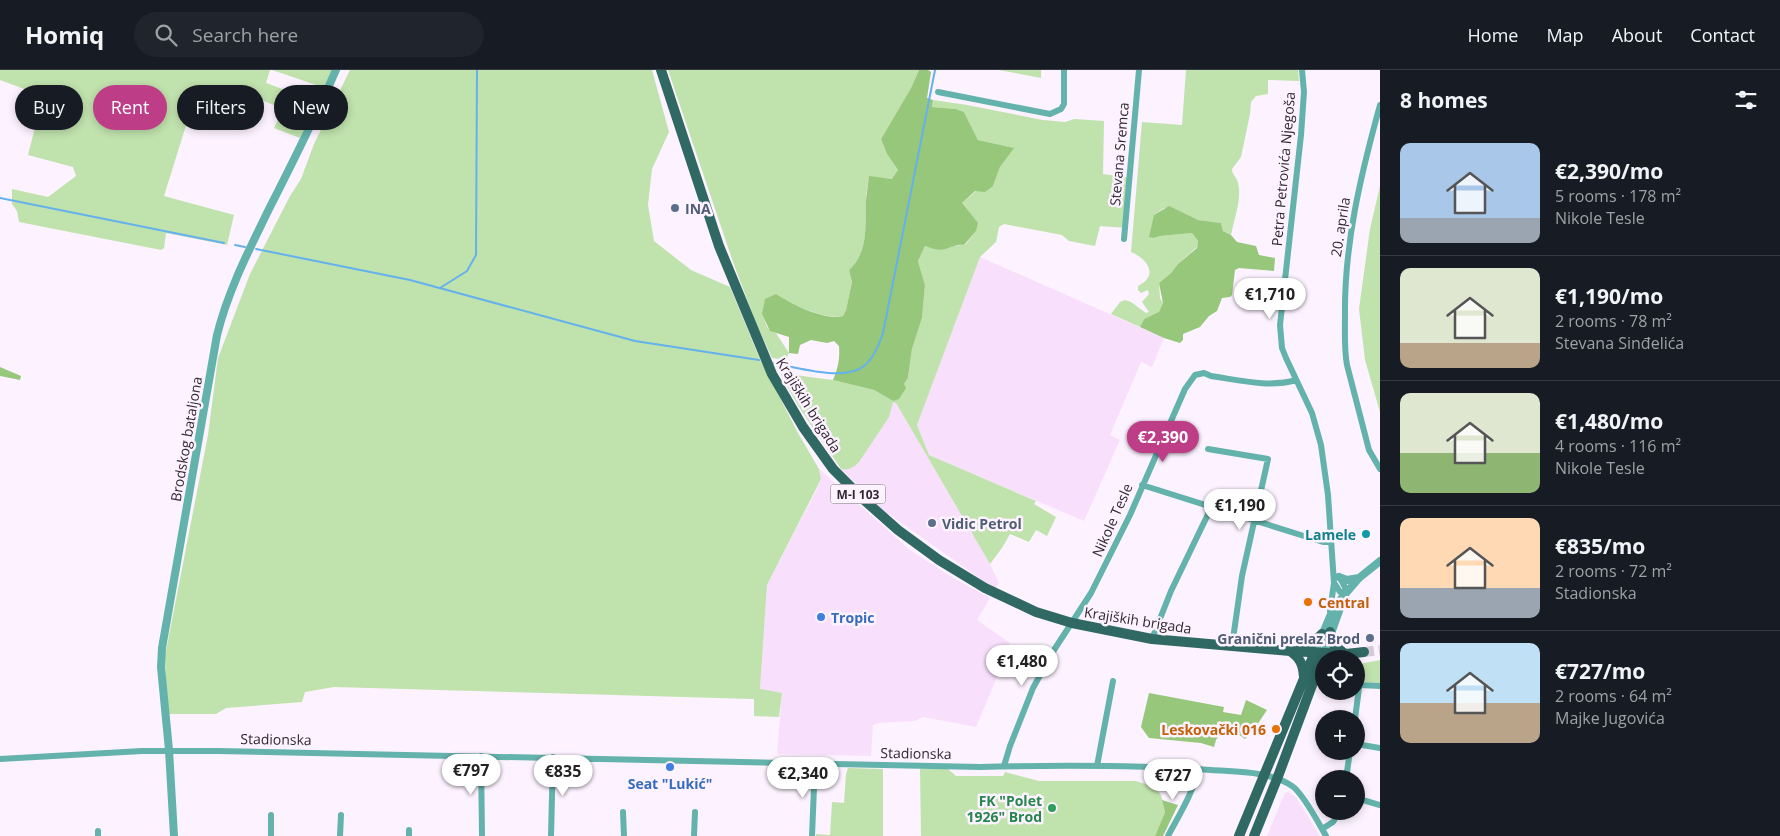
<!DOCTYPE html>
<meta charset="utf-8">
<style>
body{margin:0;font-family:"Open Sans",sans-serif;background:#20242c;color:#f1f3f6;height:100vh;display:flex;flex-direction:column;font-size:19px;white-space:nowrap}
*{box-sizing:border-box;margin:0}
p{font-size:16px;color:#9ea1a6}
.icon{flex:none;width:28px;height:28px;fill:none;stroke:currentColor;stroke-width:2;stroke-linecap:round;stroke-linejoin:round}
.map{position:relative;flex:1;overflow:hidden}
.panel{display:flex;flex-direction:column;background:#171b24;width:400px}
.panel>*{flex:none}
.guide{position:absolute;left:15px;top:15px;width:475px;height:45px;display:flex;gap:10px}
.tools{position:absolute;left:1315px;top:580px;display:grid;gap:10px}
.tools a{display:grid;place-items:center;width:50px;height:50px;border-radius:50%;background:#171b24;box-shadow:0 2px 8px #0003;font-size:25px}
.price{position:absolute;translate:-50% -42px;padding:0 11px;border-radius:18px;background:#fff;color:#222;font-size:16px;line-height:32px;filter:drop-shadow(0 1px 2px #0008)}
.price::after{content:'';position:absolute;left:50%;top:30px;width:15px;height:11px;margin-left:-8px;background:inherit;clip-path:polygon(0 0,100% 0,50% 100%)}
.price.selected{background:#be3d87;color:#fff}
ul{padding:0;list-style:none}
li{display:flex;align-items:center;gap:15px;height:125px;padding:0 20px}
li+li{border-top:1px solid #363941}
li span{display:grid;place-items:center;flex:none;width:140px;height:100px;border-radius:10px;color:#555}
li>.icon{margin-inline-start:auto}
span .icon{width:60px;height:60px;fill:#fffc;stroke-width:1}
li b{font-size:21px}
h2{display:flex;justify-content:space-between;align-items:center;height:60px;padding:0 20px;font-size:21px}
.chip{padding:0 18px;border-radius:22px;background:#171b24;box-shadow:0 2px 8px #0003;font-size:18px;line-height:45px}
.chip.selected{background:#be3d87;color:#fff}
header{display:flex;align-items:center;gap:30px;box-sizing:border-box;height:70px;padding:0 25px;background:#171b24;border-bottom:1px solid #363941}
header strong{font-size:24px}
nav{display:flex;gap:28px;margin-inline-start:auto;font-size:18px}
.search{width:350px;height:45px;background:#20242c;display:flex;align-items:center;gap:12px;box-sizing:border-box;padding:0 18px;border-radius:28px;color:#9ea1a6;font-size:19px}
main{display:flex;flex:1;min-height:0}
.map>svg:first-child{display:block}
.built{fill:#f8e0fc}
.green{fill:#c0e2ad}
.forest{fill:#97c77a}
.lines{fill:none;stroke-linecap:round;stroke-linejoin:round}
.stream{stroke:#64b1ed;stroke-width:2}
.primary-tunnel{stroke:#d4cad6;stroke-width:10;stroke-dasharray:10 5;stroke-linecap:butt}
.minor{stroke:#63b2ab;stroke-width:6}
.tertiary{stroke:#63b2ab;stroke-width:8}
.primary{stroke:#306863;stroke-width:10}
.service-dot{fill:#5c6f8a;stroke:#fdf2ff;stroke-width:2}
.culture-dot{fill:#0f9aa8;stroke:#fdf2ff;stroke-width:2}
.food-dot{fill:#e8710a;stroke:#fdf2ff;stroke-width:2}
.shop-dot{fill:#3f7fe0;stroke:#fdf2ff;stroke-width:2}
.leisure-dot{fill:#2e9e5b;stroke:#fdf2ff;stroke-width:2}
.labels{text-anchor:middle;dominant-baseline:central;stroke-width:5;stroke-linejoin:round;paint-order:stroke}
.shield{fill:#fdf2ff;stroke:#6e656f;stroke-width:1}
.shield-label{font-size:12px;font-weight:bold;fill:#302931}
.street-label{font-size:14px;fill:#302931;stroke:#fdf2ff}
.service-label{font-size:14px;font-weight:bold;fill:#4e5e75;stroke:#fdf2ff;text-anchor:start}
.culture-label{font-size:14px;font-weight:bold;fill:#0d838f;stroke:#fdf2ff;text-anchor:end}
.food-label{font-size:14px;font-weight:bold;fill:#c56008;stroke:#fdf2ff;text-anchor:start}
.shop-label{font-size:14px;font-weight:bold;fill:#366cbe;stroke:#fdf2ff;text-anchor:start}
.leisure-label{font-size:14px;font-weight:bold;fill:#27864d;stroke:#fdf2ff;text-anchor:end}
</style>
<header>
<strong>Homiq</strong>
<div class="search"><svg class="icon" aria-label="search" viewBox="0 0 24 24"><circle cx="10" cy="10" r="6"/><path d="M15 15l6 6"/></svg>Search here</div>
<nav><a>Home</a><a>Map</a><a>About</a><a>Contact</a></nav>
</header>
<main>
<div class="map">
<svg width="1380" height="766" viewBox="0 0 1380 766">
<rect width="100%" height="100%" fill="#fdf2ff"/>
<path class="built" d="M980,187L1164,268L1152,297L1141,292L1110,365L1120,370L1084,451L929,385L917,355Z
M893,331L896,333L990,494L999,513L995,519L883,440L841,399L845,400Z
M819,399L910,480L955,509L990,528L977,550L1010,573L996,602L998,605L976,657L923,647L915,651L879,653L873,655L871,686L777,684L782,623L760,620L767,515L817,419L821,409Z
M1288,722L1296,727L1320,766H1267L1285,723Z"/>
<path class="green" d="M0,0H270L266,13L318,32L300,68L274,58L283,39L259,29L249,50L193,33L164,126L234,145L227,175L166,163L164,178L161,180L19,152L17,141L12,134V119L48,127L76,106L73,97L28,85L43,26L0,10Z
M272,0H339L325,18Z
M350,0H652L669,62L652,99L648,135L654,171L691,200L730,217L759,287L798,363L819,399L821,409L767,515L760,619L782,623L779,647L754,646V629L334,617L305,622L302,632L226,638L216,644H169L166,613L165,586L208,365L218,288L250,204L290,126L301,109L314,74Z
M668,0H919L911,18L881,69L887,84L898,100L893,109L869,107C868,114 866,122 866,130C865,155 869,182 849,200L852,212L846,240L843,246C825,250 791,234 776,225L762,244C767,253 765,260 776,263L789,283L786,290L772,288L756,253L733,192Z
M999,0H1041V8Z
M1186,0H1298L1299,11L1268,10V24L1256,26L1251,32L1250,44L1241,87L1232,99C1232,105 1237,107 1238,113C1242,129 1234,149 1231,165L1223,161L1221,153L1198,150L1164,138L1154,145V168L1160,166L1192,163L1198,171L1197,177L1178,194L1171,203L1159,213L1160,228L1163,233L1159,243L1144,249L1140,257L1111,244L1120,232L1125,230L1131,232L1146,243L1149,242L1142,232L1149,224L1148,220L1141,223L1138,220V216C1159,206 1148,189 1131,182L1142,52L1182,55Z
M933,30L967,35L1043,50L1065,52L1074,49L1104,51L1103,104L1131,108L1127,158L1100,156L1095,176L1069,171L1062,165L1004,154L999,157L996,172L980,187L917,355L929,385L1036,431L1034,434L1056,447L1047,466L1036,460L1029,472L1010,464L1002,478L990,494L896,333L893,332L889,347L859,392C854,397 848,401 841,399C820,368 797,337 780,303L833,310L874,320L893,331L908,308L912,279L922,248L925,215L918,191L925,176C944,183 947,174 965,175L976,161L962,133L976,121L993,116L1000,97L1013,78L978,70L964,42L956,39L932,37Z
M1380,116V342L1365,290L1359,239L1370,159Z
M1380,590V613L1361,612L1356,616V597L1364,593Z
M848,698L883,699V766H816V764L830,765L832,732L844,733L846,704Z
M920,699H948L956,706H1003L1005,702L1039,711H1136L1148,715L1157,720L1161,725L1165,742L1155,766H921Z"/>
<path class="forest" d="M919,0H928L931,2L927,28L933,30L932,37L956,39L964,42L978,70L1014,78L1000,97L993,116L985,122L975,121L962,133L978,153L976,161L964,175C956,174 953,177 945,179C938,181 931,178 925,176L918,191L925,215L922,248L912,279L908,308L904,314L906,318L899,329L893,331L874,320L833,310C838,298 840,289 839,276L834,271L827,273L811,270L800,275L798,284L789,283V267L770,261L762,244L765,229L776,224C791,234 825,251 843,246L846,240L852,212L849,200C869,182 865,155 866,130C867,122 868,114 869,106L892,109L898,100L887,84L881,69L911,18Z
M1169,136L1198,150L1221,153L1223,161L1231,165L1237,172L1256,176L1259,185L1275,188L1274,201L1239,198L1235,200L1232,225L1230,227L1222,228L1217,241L1209,246L1200,257L1183,264V270L1180,273L1164,268L1140,257L1144,249L1159,242L1163,233L1159,213L1171,203L1178,194L1197,178L1198,171L1192,163L1160,166L1154,168L1149,167L1154,145Z
M0,297L21,306L20,310L0,306Z
M1149,623L1224,637L1223,642L1241,645L1246,630L1267,640L1251,664L1245,669L1234,661H1222L1216,670L1214,677L1201,673L1149,668L1141,657Z
M1162,730L1178,735L1163,766H1155L1165,742Z"/>
<g class="lines">
<path class="stream" d="M0,128L224,173
M235,175L245,177
M256,179L410,210L635,271L759,290
M440,218L467,201L476,185L477,0
M773,293C795,297 845,312 864,296C874,288 879,275 883,263L935,0"/>
<path class="primary-tunnel" d="M1364,582L1380,580"/>
<path class="minor" d="M1302,0L1304,22L1301,65L1280,255L1282,278L1286,288L1312,343L1321,375L1328,425L1334,513L1330,541
M938,22L1050,44L1061,39L1064,34V0
M1380,35C1361,104 1344,174 1345,246C1345,262 1344,279 1347,295L1369,380L1380,399
M1124,169L1139,0
M1208,379L1268,389L1242,506L1232,576
M1142,415L1304,466L1323,472H1331
M1335,514L1340,522L1347,521L1339,506
M1152,569L1171,521L1211,438
M1355,649L1359,618L1360,615L1380,616
M1356,674L1380,678
M481,686L482,766
M0,689L142,681H217L980,697C1057,695 1134,695 1211,700C1238,702 1269,701 1292,716C1303,723 1319,754 1326,766
M1004,696L1010,676L1033,618L1054,580L1091,523L1130,445L1185,319L1195,305L1204,303L1211,306C1239,310 1269,318 1296,310
M1097,696L1113,611
M1346,709L1350,681
M1356,728L1380,735
M623,742L624,766
M1322,759L1333,752L1340,741
M98,761V766
M271,766V745
M340,766L341,745
M409,766V760
M551,766L553,687
M694,766L695,742
M812,766L815,693
M1168,766C1176,750 1198,716 1196,699"/>
<path class="tertiary" d="M1339,507L1347,510L1359,508
M1315,582L1334,537L1359,508L1380,491
M1324,583L1343,530
M174,766L169,680L161,597L162,578L217,265C228,221 248,182 268,141C292,94 315,48 336,0"/>
<path class="primary" d="M661,0L719,176L772,304L803,357L833,399L863,429L898,460L939,490L985,518L1036,542L1072,553L1152,569L1290,581L1346,584L1364,582
M1330,562L1334,575L1345,584
M1299,580L1312,574L1322,564
M1290,581C1300,588 1303,594 1304,607
M1239,766L1315,582
M1254,766L1277,709L1324,583"/>
</g>
<g class="service-dot">
<circle cx="675" cy="138" r="5"/>
<circle cx="932" cy="453" r="5"/>
<circle cx="1370" cy="568" r="5"/>
</g>
<circle class="culture-dot" cx="1366" cy="464" r="5"/>
<g class="food-dot">
<circle cx="1308" cy="532" r="5"/>
<circle cx="1276" cy="659" r="5"/>
</g>
<g class="shop-dot">
<circle cx="821" cy="547" r="5"/>
<circle cx="670" cy="697" r="5"/>
</g>
<circle class="leisure-dot" cx="1052" cy="738" r="5"/>
<g class="labels">
<rect class="shield" x="830.5" y="414.5" width="55" height="19" rx="4"/>
<g class="shield-label">
<text x="858" y="424">M-I 103</text>
</g>
<g class="street-label">
<text transform="translate(1119 84) rotate(-85)">Stevana Sremca</text>
<text transform="translate(1283 99) rotate(-85)">Petra Petrovića Njegoša</text>
<text transform="translate(1340 157) rotate(-81)">20. aprila</text>
<text transform="translate(809 335) rotate(58)">Krajiških brigada</text>
<text transform="translate(186 369) rotate(-80)">Brodskog bataljona</text>
<text transform="translate(1112 450) rotate(-66)">Nikole Tesle</text>
<text transform="translate(1138 550) rotate(9)">Krajiških brigada</text>
<text transform="translate(276 669) rotate(1)">Stadionska</text>
<text transform="translate(916 683) rotate(1)">Stadionska</text>
</g>
<g class="service-label">
<text x="685" y="138">INA</text>
<text x="942" y="453">Vidic Petrol</text>
<text x="1360" y="568" text-anchor="end">Granični prelaz Brod</text>
</g>
<g class="culture-label">
<text x="1356" y="464">Lamele</text>
</g>
<g class="food-label">
<text x="1318" y="532">Central</text>
<text x="1266" y="659" text-anchor="end">Leskovački 016</text>
</g>
<g class="shop-label">
<text x="831" y="547">Tropic</text>
<text x="670" y="713" text-anchor="middle">Seat "Lukić"</text>
</g>
<g class="leisure-label">
<text x="1042" y="730">FK "Polet<tspan x="1042" dy="16">1926" Brod</tspan></text>
</g>
</g>
</svg>
<div class="tools">
<a><svg class="icon" aria-label="locate" viewBox="0 0 24 24"><circle cx="12" cy="12" r="6"/><path d="M12 2v4M12 18v4M2 12h4M18 12h4"/></svg></a>
<a>+</a>
<a>−</a>
</div>
<b class="price" style="left:1270px;top:250px">€1,710</b>
<b class="price selected" style="left:1163px;top:393px">€2,390</b>
<b class="price" style="left:1240px;top:461px">€1,190</b>
<b class="price" style="left:1022px;top:617px">€1,480</b>
<b class="price" style="left:471px;top:726px">€797</b>
<b class="price" style="left:563px;top:727px">€835</b>
<b class="price" style="left:803px;top:729px">€2,340</b>
<b class="price" style="left:1173px;top:731px">€727</b>
<div class="guide">
<a class="chip">Buy</a>
<a class="chip selected">Rent</a>
<a class="chip">Filters</a>
<a class="chip">New</a>
</div>
</div>
<section class="panel">
<h2>8 homes<svg class="icon" aria-label="filters" viewBox="0 0 24 24"><path d="M4 7h16M4 17h16"/><circle cx="9" cy="7" r="2"/><circle cx="15" cy="17" r="2"/></svg></h2>
<ul>
<li><span style="background:linear-gradient(#a9c7e8 75%,#9aa5b1 0)"><svg class="icon" aria-label="home" viewBox="0 0 24 24"><path d="M3 11l9-7 9 7M6 9v11h12V9"/></svg></span><div><b>€2,390/mo</b><p>5 rooms · 178 m²</p><p>Nikole Tesle</p></div></li>
<li><span style="background:linear-gradient(#dfe7d0 75%,#b9a48a 0)"><svg class="icon" aria-label="home" viewBox="0 0 24 24"><path d="M3 11l9-7 9 7M6 9v11h12V9"/></svg></span><div><b>€1,190/mo</b><p>2 rooms · 78 m²</p><p>Stevana Sinđelića</p></div></li>
<li><span style="background:linear-gradient(#dfe7d0 60%,#8fb573 0)"><svg class="icon" aria-label="home" viewBox="0 0 24 24"><path d="M3 11l9-7 9 7M6 9v11h12V9"/></svg></span><div><b>€1,480/mo</b><p>4 rooms · 116 m²</p><p>Nikole Tesle</p></div></li>
<li><span style="background:linear-gradient(#ffd9b3 70%,#9aa5b1 0)"><svg class="icon" aria-label="home" viewBox="0 0 24 24"><path d="M3 11l9-7 9 7M6 9v11h12V9"/></svg></span><div><b>€835/mo</b><p>2 rooms · 72 m²</p><p>Stadionska</p></div></li>
<li><span style="background:linear-gradient(#bfe0f5 60%,#b9a48a 0)"><svg class="icon" aria-label="home" viewBox="0 0 24 24"><path d="M3 11l9-7 9 7M6 9v11h12V9"/></svg></span><div><b>€727/mo</b><p>2 rooms · 64 m²</p><p>Majke Jugovića</p></div></li>
</ul>
</section>
</main>
